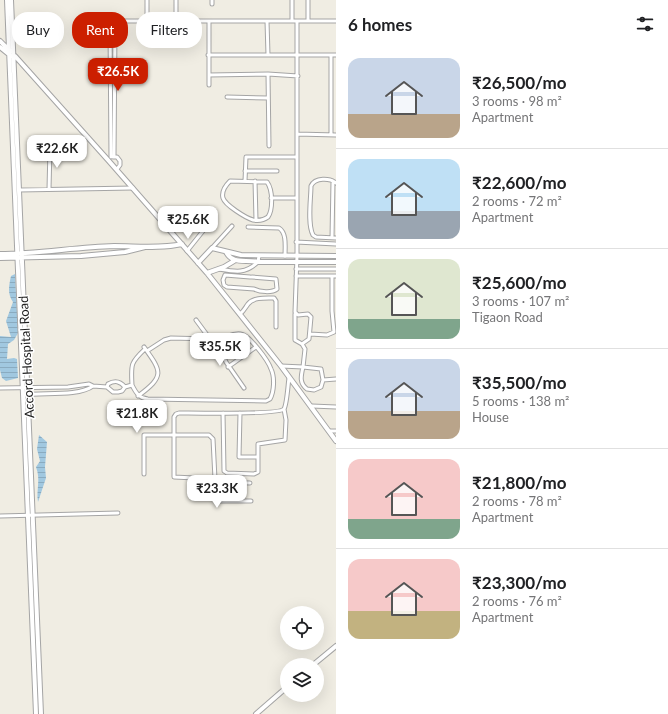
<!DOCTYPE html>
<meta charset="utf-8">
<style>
body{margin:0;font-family:Lato,sans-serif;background:#f6f6f6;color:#202124;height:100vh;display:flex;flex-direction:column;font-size:15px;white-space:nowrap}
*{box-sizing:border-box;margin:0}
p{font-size:13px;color:#757577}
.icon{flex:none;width:22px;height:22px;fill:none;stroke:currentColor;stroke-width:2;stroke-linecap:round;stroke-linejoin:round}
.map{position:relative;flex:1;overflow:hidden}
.details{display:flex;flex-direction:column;background:#fff;width:332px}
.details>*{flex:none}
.banner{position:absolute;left:12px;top:12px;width:264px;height:36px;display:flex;gap:8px}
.fabs{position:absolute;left:280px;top:606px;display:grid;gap:8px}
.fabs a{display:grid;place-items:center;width:44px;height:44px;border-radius:50%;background:#fff;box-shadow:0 4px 16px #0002;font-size:20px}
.price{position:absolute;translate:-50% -34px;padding:0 9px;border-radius:8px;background:#fff;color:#222;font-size:13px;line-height:26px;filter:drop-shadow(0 1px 2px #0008)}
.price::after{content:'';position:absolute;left:50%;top:24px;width:12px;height:9px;margin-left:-6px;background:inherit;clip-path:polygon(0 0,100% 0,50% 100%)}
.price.active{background:#cc1f00;color:#fff}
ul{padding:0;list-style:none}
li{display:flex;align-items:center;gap:12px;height:100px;padding:0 12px}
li+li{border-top:1px solid #e0e0e0}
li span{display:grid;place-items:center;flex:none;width:112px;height:80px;border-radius:12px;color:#555}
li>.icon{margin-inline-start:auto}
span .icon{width:48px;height:48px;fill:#fffc;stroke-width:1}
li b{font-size:17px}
h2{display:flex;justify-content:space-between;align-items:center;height:48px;padding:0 12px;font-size:17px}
.tag{padding:0 14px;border-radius:16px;background:#fff;box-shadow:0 4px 16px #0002;font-size:14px;line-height:36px}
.tag.active{background:#cc1f00;color:#fff}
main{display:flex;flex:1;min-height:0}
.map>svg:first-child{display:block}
.water{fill:url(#water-rules)}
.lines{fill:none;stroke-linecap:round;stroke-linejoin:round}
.minor-casing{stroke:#a5a5a5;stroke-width:5}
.tertiary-casing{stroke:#a5a5a5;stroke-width:6}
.minor{stroke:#fff;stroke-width:3}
.tertiary{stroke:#fff;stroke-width:4}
.labels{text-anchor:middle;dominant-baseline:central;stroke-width:3;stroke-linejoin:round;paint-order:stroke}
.street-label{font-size:13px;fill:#1e1e1e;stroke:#fff}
</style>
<main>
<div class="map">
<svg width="336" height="714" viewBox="0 0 336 714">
<defs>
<pattern id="water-rules" width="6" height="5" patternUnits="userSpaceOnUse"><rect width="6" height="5" fill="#a1c8e0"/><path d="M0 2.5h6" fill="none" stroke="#8aabc0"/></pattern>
</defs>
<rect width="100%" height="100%" fill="#f0ede3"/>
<path class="water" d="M15,274L18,333L14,340L8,344L7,359L14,358L17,359L18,378L6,381L2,378L0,370V336L11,337L6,321L13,302C7,294 9,285 11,276Z
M39,435L47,442L45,467L46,478L38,502C36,489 41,480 36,467L40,461L37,449Z"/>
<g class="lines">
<g class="minor-casing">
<path id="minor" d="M147,0V21
M176,0V22
M212,0V4
M292,0V21
M267,21L268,55
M297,21V256L295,312L298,315L308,314L311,317L309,339L302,344
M308,21V0
M112,24L115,28L114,157
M208,55H336
M331,55V135
M268,74L269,146
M209,75L268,74L298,76
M209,85V22
M227,97L268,98
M297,134L336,135
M111,157L110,28L112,24L124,21H336
M113,157H117L120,161V165L117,169
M245,171H277
M230,181L267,182C273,190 273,210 268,217C264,220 259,221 253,220C246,218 225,205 223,198C221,191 226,185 230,181Z
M245,181L246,157H296
M255,181L256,220
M336,183C330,178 315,177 311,186C311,198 307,224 313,235L316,237L336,238
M49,189L50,148
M19,190L133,188
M271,198H296
M248,227L279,228C287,233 285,247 285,256
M332,238L333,181
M296,242L336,244
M212,248L232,226
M187,251L211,221
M219,269C236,272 245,274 258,262L259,256
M296,269H336
M296,276H336
M250,277L225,275L223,280L224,285L227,287L254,289C260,292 272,293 277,289L276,279L252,277
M240,314C244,311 245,308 248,304C254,297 265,298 274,298L276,301V327
M295,314V340L302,344L305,349L303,367L321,369L323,380
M310,334L327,335L334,332L332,311V276
M225,338L223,355L226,362L244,388
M147,351L164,340L171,338L210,339
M281,366L303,367C301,376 299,383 307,389L314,390L321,387L323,380L336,379
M228,367L256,347
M132,385C131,365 130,363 145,349
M93,386L107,387L113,392H118L122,391L125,387C120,381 115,380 108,384L107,387
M125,387L132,385C136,393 139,398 148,399L266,401L270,399C274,392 275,377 271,369C268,360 249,335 241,334C230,332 224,341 210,339L196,320
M0,388L68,387L89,384L93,386C78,397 42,392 24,395
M138,396C165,376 162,372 144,347
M312,406L336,407
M223,413L224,471L227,473L254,474L258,472V444L285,440L286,420L284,409
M240,413L239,457H258
M329,431H336
M144,474V435H209L213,439L215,479L217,501H251
M215,479L174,477V417L176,414L179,413C192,413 279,415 284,409C287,404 288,384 289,378
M215,482L250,483
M0,516L118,513"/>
</g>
<g class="tertiary-casing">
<path id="tertiary" d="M7,0L36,714
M11,0L41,714
M0,41L10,51
M0,47L11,56
M15,56L108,160L207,273L281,366L336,441
M226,252C233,265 245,259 258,262H336
M0,254C38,254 76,247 114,246C136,246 160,249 182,244
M0,258L81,256L125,252L145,247
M198,263L212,248L241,255L336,256
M207,273L224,267L234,261
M313,665L336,646
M256,714L287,687"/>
</g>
<use href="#minor" class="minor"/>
<use href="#tertiary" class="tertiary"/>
</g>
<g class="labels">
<g class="street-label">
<text transform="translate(26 357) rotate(-93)">Accord Hospital Road</text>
</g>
</g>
</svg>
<div class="fabs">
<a><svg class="icon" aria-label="locate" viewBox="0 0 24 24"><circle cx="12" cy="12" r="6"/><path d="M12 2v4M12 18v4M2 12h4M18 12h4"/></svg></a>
<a><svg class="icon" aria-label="layers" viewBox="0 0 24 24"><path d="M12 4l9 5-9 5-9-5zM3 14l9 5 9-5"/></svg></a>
</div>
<b class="price active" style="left:118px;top:92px">₹26.5K</b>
<b class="price" style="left:57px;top:169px">₹22.6K</b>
<b class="price" style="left:188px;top:240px">₹25.6K</b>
<b class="price" style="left:220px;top:367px">₹35.5K</b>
<b class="price" style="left:137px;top:434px">₹21.8K</b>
<b class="price" style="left:217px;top:509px">₹23.3K</b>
<div class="banner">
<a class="tag">Buy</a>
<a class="tag active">Rent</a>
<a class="tag">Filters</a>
</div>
</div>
<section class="details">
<h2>6 homes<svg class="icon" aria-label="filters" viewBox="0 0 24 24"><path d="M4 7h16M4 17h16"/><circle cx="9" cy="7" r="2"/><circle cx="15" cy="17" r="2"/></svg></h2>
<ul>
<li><span style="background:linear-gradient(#c9d6e8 70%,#b9a48a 0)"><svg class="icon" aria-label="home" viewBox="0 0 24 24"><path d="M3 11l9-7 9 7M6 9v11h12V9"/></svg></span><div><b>₹26,500/mo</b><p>3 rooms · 98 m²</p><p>Apartment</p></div></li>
<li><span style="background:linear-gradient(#bfe0f5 65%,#9aa5b1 0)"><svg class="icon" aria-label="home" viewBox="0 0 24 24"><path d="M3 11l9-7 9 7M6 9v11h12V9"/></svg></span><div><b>₹22,600/mo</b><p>2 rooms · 72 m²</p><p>Apartment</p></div></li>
<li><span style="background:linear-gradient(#dfe7d0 75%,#7fa58c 0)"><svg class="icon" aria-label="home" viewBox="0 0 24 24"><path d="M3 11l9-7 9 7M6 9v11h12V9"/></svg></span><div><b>₹25,600/mo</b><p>3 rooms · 107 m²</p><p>Tigaon Road</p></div></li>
<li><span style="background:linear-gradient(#c9d6e8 65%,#b9a48a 0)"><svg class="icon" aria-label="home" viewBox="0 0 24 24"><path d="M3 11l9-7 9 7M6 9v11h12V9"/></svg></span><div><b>₹35,500/mo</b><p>5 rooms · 138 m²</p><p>House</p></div></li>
<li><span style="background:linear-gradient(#f6c9c9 75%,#7fa58c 0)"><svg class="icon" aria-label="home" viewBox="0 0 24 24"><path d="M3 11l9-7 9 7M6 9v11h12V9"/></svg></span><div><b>₹21,800/mo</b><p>2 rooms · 78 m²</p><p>Apartment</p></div></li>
<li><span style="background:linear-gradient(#f6c9c9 65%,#c2b280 0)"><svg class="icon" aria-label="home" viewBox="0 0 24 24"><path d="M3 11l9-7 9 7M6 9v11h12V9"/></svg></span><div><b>₹23,300/mo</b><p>2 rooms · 76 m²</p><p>Apartment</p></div></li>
</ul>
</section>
</main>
